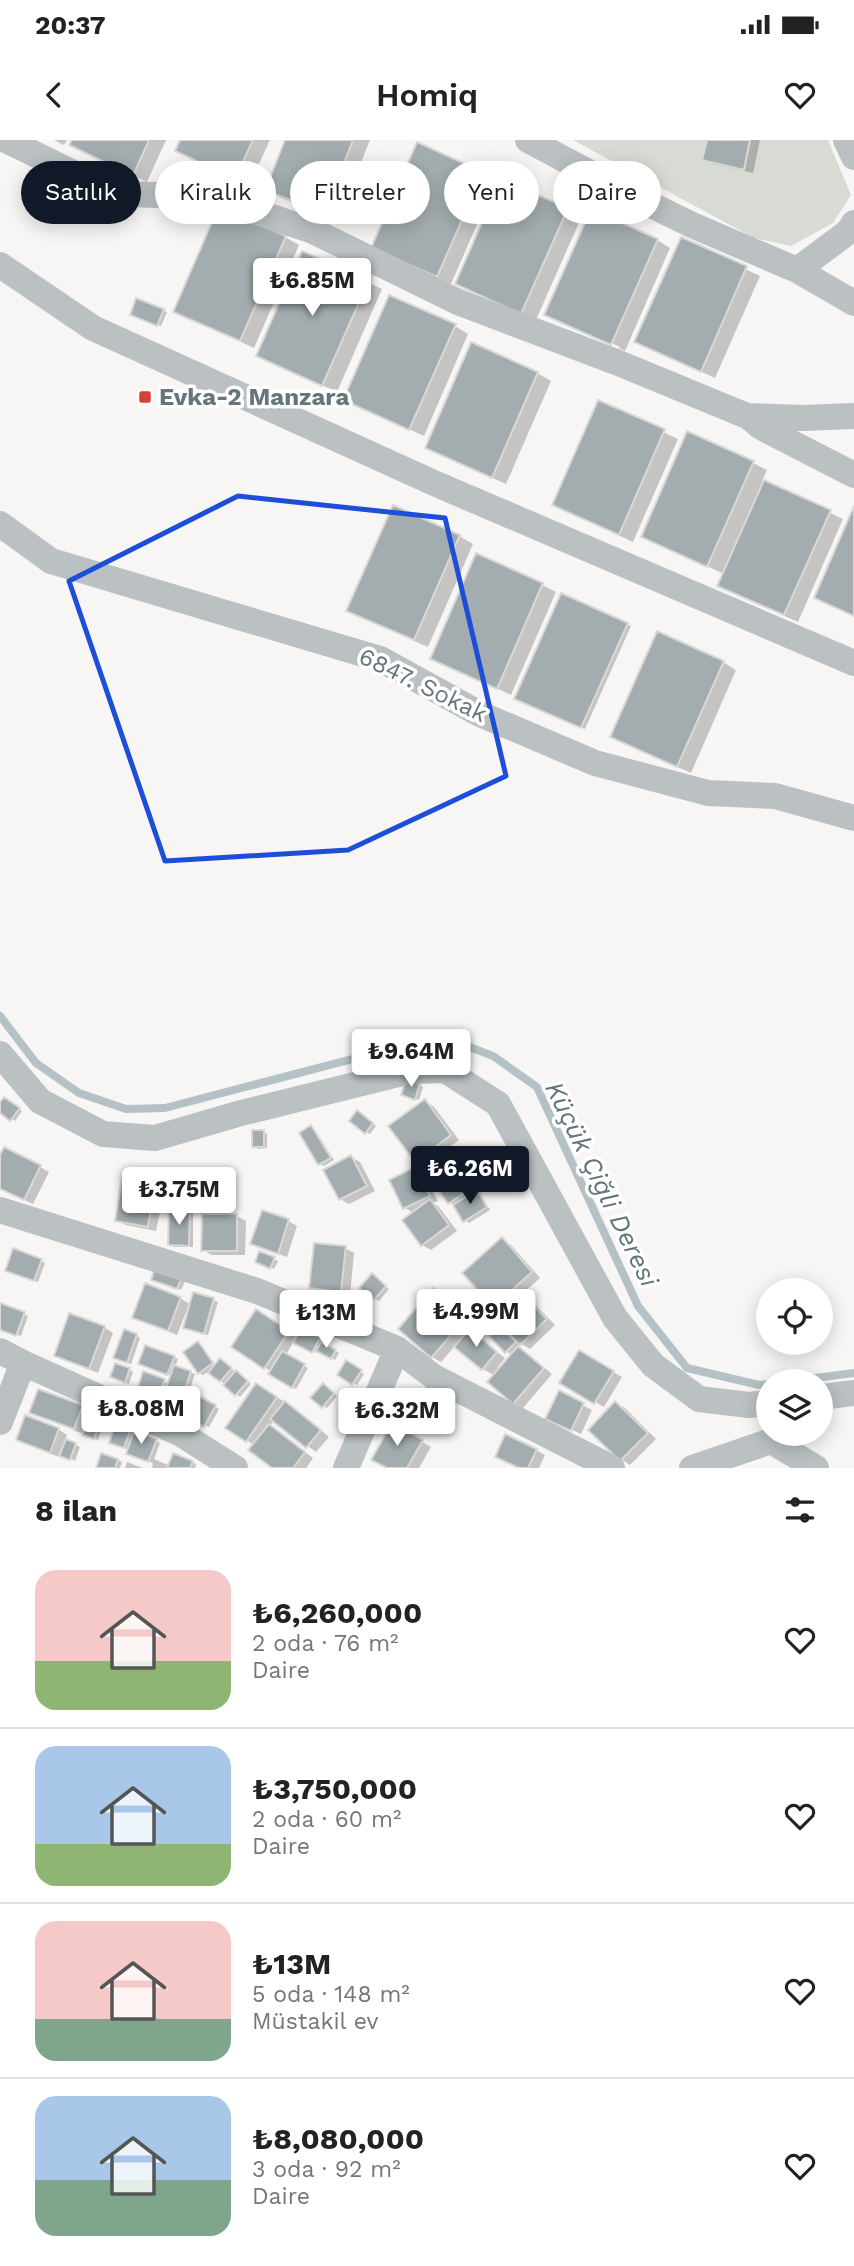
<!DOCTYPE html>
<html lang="tr">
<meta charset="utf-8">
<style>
body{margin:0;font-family:"Work Sans",sans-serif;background:#f2f2f2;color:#222;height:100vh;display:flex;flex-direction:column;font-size:26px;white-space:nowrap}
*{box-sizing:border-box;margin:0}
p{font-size:23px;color:#767676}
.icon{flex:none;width:38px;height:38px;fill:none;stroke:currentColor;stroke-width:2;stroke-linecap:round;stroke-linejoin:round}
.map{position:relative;height:1328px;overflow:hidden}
.sheet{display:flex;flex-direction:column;background:#fff;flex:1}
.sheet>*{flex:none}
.top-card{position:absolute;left:21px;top:21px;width:812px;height:63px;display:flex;gap:14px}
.fabs{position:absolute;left:756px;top:1138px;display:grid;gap:14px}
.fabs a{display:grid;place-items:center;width:77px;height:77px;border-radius:50%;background:#fff;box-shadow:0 4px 18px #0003;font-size:35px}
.price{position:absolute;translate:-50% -60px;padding:0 16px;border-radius:7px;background:#fff;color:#222;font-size:23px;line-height:46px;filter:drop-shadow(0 2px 4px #0008)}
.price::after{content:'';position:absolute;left:50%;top:42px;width:21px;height:16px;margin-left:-10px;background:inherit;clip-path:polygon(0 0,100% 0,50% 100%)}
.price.on{background:#111827;color:#fff}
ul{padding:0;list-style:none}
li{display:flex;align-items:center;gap:21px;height:175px;padding:0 35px}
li+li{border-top:2px solid #e0e0e0}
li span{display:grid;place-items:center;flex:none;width:196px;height:140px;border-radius:21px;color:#555}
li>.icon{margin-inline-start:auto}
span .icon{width:84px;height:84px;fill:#fffc;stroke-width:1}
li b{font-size:30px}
h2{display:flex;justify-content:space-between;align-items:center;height:84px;padding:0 35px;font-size:30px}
.chip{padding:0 24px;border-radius:32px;background:#fff;box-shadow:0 4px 18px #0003;font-size:24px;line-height:63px}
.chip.on{background:#111827;color:#fff}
.status{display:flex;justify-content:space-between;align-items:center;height:49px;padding:0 35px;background:#fff;direction:ltr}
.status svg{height:19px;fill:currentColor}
header{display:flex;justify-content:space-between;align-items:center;height:91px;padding:0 35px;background:#fff;font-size:32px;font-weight:600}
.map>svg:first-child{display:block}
.green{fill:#d7dbd3}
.shadow{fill:#0003}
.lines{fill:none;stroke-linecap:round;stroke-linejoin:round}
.stream{stroke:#b5c2c5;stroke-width:8}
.building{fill:#a3adb0;stroke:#d8d8d6;stroke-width:2}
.minor{stroke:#bbc1c3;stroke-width:26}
.marked{fill:none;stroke:#1d4ed8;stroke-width:5;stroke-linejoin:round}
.poi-dot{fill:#d34238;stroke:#fff;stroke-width:2.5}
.labels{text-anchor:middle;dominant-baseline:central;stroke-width:7;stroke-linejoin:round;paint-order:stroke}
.poi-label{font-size:24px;font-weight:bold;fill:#64767c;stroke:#fff;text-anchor:start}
.street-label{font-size:24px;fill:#64767c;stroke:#fff}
.water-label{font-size:26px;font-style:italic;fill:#5f7578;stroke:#fff}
</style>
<div class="status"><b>20:37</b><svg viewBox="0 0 49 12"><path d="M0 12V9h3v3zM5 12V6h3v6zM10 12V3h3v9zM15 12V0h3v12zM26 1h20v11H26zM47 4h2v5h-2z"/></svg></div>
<header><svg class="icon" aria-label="back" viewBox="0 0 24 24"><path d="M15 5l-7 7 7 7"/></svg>Homiq<svg class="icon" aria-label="heart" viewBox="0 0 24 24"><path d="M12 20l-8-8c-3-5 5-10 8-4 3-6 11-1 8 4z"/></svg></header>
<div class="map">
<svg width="854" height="1328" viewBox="0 0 854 1328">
<rect width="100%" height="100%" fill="#f7f6f4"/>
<path class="green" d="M573,0H828L851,55L833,83L791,106L754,98Z"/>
<path class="shadow" d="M54,0H67L64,5Z
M74,0H166L147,42L85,13Z
M182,0H270L249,45L191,18Z
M287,0H370L338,80L281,58L267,50Z
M709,0H760L753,33L713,24L704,19Z
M418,4L496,41L451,144L386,115Z
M502,41L581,78L536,180L457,143Z
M285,97L299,105L254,208L175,171Z
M681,99L760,136L715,238L636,202Z
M657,100L670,108L625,211L619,208L620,207L558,179Z
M303,113L382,149L337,252L258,215Z
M163,170L167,172L161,186L136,177Z
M455,186L468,194L424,296L345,260Z
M537,233L551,241L506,344L441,315Z
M599,262L678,299L633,402L554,365Z
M753,323L767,330L762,341L843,379L798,482L733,453L724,434L643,396Z
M459,396L473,404L428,507L362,478Z
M542,445L556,452L511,555L432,518Z
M627,484L631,486L585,589L520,560Z
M723,522L736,530L691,633L626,604Z
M419,944L423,947L419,960L407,957Z
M8,961L22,971L15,981L0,971V965Z
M425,961L434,967L459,1000L425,1025L416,1020Z
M361,975L376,986L370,994L366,992Z
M311,987L315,990L334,1020L324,1026L320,1024Z
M263,991L267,994V1008L258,1009L254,1006Z
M453,1012L462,1017L484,1050L480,1053L490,1070L469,1083L465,1080L456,1066L449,1062Z
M351,1017L360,1022L375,1051L349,1064L340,1059Z
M0,1019L40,1027L49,1032L33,1064L0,1048Z
M415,1029L424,1034L438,1061L433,1063L439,1067L457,1091L431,1110L422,1105L404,1081L414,1073L405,1068Z
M167,1049L176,1054L173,1070H189L193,1072V1107H174L170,1104V1074L160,1072L156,1091L126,1085L116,1080Z
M237,1076L246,1081L245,1115H212L203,1110Z
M288,1081L297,1086L287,1117L252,1104Z
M502,1099L511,1105L540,1138L522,1154L530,1159L555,1185L530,1209L520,1203L517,1207L527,1213L552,1234L523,1268L514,1263L495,1236L483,1229L455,1206L441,1222L432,1217L401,1189L434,1151L443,1156L474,1184L469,1190L505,1218L497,1228L500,1230L512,1215L506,1211L501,1188L509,1192L503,1171L494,1166Z
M345,1108L354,1113L350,1156L320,1152L311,1147Z
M274,1119L278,1121L274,1129L261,1124Z
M41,1121L45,1123L38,1142L11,1132Z
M376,1138L389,1149L379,1161L375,1159Z
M186,1139L181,1150L157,1141Z
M194,1154L218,1162L208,1195L185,1188L190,1168L188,1167L177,1195L134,1177L180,1158L191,1165Z
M0,1165L28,1176L21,1196L0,1189Z
M265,1177L298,1198L302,1190L323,1202L322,1204L339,1213L335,1220L318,1211L317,1213L294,1201L286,1215L308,1228L296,1249L271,1234L272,1232L233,1207Z
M104,1187L113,1193L98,1233L56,1215Z
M136,1195L140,1198L131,1224L119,1220Z
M198,1203L202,1206L216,1225L224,1223L251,1244L240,1257L209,1231L203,1235L199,1233Z
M579,1212L622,1237L604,1267L561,1242Z
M174,1217L178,1219L175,1227L195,1234L184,1266L168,1261L165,1256L144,1248L164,1241L169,1244L172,1236L144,1226Z
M346,1223L364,1234L357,1245L339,1234Z
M129,1229L133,1232L129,1244L116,1239Z
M327,1248L337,1256L327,1268L323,1266Z
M265,1250L295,1268L329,1297L316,1312L274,1280L270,1286L313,1318L306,1328H275L254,1305L228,1288Z
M559,1253L592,1270L581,1294L557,1283Z
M198,1258L219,1269L209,1287L188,1276Z
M616,1263L625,1268L656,1299L630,1325L621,1319Z
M82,1267L91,1272L90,1274L105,1280L98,1300L41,1277Z
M392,1285L431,1307L419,1328H390Z
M58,1289L67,1295L65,1300L80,1307L75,1321L60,1314L59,1317L18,1300Z
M130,1290L160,1303L154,1319L170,1326L192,1322L196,1324L195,1328H152L153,1323L132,1316L129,1310L115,1304Z
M536,1310L545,1315L539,1328H521Z
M118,1320L122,1322L120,1328H98Z
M127,1322L143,1328H125Z"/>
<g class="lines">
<path class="stream" d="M0,876L36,923L79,953L126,969L165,968L410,904L454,901L493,916L537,947L638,1166L687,1228L759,1245L768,1244
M792,1241L854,1233"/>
</g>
<path class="building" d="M72,0H149L133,36L69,5Z
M180,0H253L235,39L175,11Z
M285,0H353L324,74L265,50Z
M707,0H750L744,30L702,20Z
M417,2L483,32L437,137L371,108Z
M501,39L568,68L521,174L455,144Z
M219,66L286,96L240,201L173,172Z
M591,69L658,99L611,205L544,175Z
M681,97L747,126L701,232L634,202Z
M302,111L369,140L322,246L256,216Z
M389,155L456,184L409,290L343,260Z
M136,158L164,169L157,186L130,175Z
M471,202L538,232L492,338L425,308Z
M598,260L665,289L619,395L552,365Z
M687,291L754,321L707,427L641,397Z
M764,340L831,370L784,475L717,446Z
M393,365L460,395L414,500L346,471Z
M854,366V476L814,458Z
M476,413L543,443L497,549L430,519Z
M561,453L628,483L581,588L514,559Z
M657,491L724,521L677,627L610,597Z
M406,939L420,943L415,960L401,955Z
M4,957L20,968L10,981L0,973V962Z
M425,959L451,995L415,1022L388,986Z
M357,970L373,983L365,994L349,981Z
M311,985L331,1018L318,1025L299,993Z
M252,990H264V1007H252Z
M4,1007L41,1025L24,1060L0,1049V1015Z
M453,1010L476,1045L448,1064L425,1029Z
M351,1015L367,1046L339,1060L323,1030Z
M415,1027L430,1056L403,1069L389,1040Z
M122,1039L168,1047L163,1071L151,1068L148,1087L115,1081Z
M477,1050L487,1067L463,1082L453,1065Z
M430,1059L449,1085L421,1106L402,1080Z
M169,1068H190L189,1106L168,1105Z
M262,1070L289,1079L278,1114L250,1104Z
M202,1074H237V1111H201Z
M502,1097L532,1132L493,1167L462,1133Z
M314,1103L346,1106L341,1152L309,1148Z
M13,1108L42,1119L34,1141L5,1131Z
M259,1111L275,1117L270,1129L255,1122Z
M156,1125L183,1135L177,1149L151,1140Z
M372,1133L386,1146L374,1160L359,1148Z
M145,1143L181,1157L168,1191L132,1178Z
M433,1148L466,1178L431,1218L398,1189Z
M193,1152L214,1158L204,1194L183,1188Z
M521,1152L547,1179L520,1205L494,1178Z
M0,1163L25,1172L16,1196L0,1190Z
M256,1169L289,1191L264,1229L231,1207Z
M69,1173L105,1186L89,1229L54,1216Z
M500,1186L516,1202L505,1213L489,1196Z
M301,1188L320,1198L312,1213L293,1203Z
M470,1188L497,1212L482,1230L454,1207Z
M124,1189L137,1194L127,1223L113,1218Z
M198,1201L213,1223L198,1234L183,1212Z
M321,1202L336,1210L331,1219L316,1211Z
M145,1205L175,1216L167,1235L138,1224Z
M518,1206L544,1228L513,1264L487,1242Z
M579,1210L614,1231L594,1264L559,1243Z
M282,1211L305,1224L292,1248L268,1234Z
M220,1218L232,1228L220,1242L208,1233Z
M346,1220L362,1230L352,1245L337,1235Z
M115,1223L130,1228L125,1243L110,1237Z
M174,1225L191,1231L180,1265L162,1259Z
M236,1230L248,1241L235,1256L223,1245Z
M143,1231L165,1239L159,1254L138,1247Z
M256,1243L277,1257L246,1302L225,1288Z
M323,1243L334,1253L322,1268L310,1258Z
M38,1249L83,1265L74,1289L29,1273Z
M559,1250L584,1263L571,1291L545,1279Z
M197,1255L216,1265L204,1287L186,1277Z
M285,1261L321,1290L306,1308L270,1279Z
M615,1261L648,1293L620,1321L588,1290Z
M90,1272L102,1276L94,1299L82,1295Z
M25,1275L59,1288L50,1313L16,1300Z
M116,1283L131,1288L124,1308L109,1303Z
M392,1283L423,1300L407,1328H387L371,1320Z
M269,1284L305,1312L293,1328H272L248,1310Z
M134,1291L157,1299L148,1322L126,1314Z
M505,1294L537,1309L528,1328H519L495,1317Z
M66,1299L76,1303L70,1320L59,1316Z
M101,1313L118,1319L115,1328H96Z
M173,1313L193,1321L190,1328H167Z"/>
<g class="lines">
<path class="minor" d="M6,0L102,47L128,54L155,55L198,52L313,91L458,162L616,222L747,276L803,278L854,276
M528,0L639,59L692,85L797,130L848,92L854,83
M846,0L854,17
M0,125L93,188L434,343L854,523
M797,130L854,163
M749,277L761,287L854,335
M0,384L51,421L380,519L480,574L595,623L708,653L775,656L854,678
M0,914L40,961L103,994L155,998L241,973L411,931L445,930L498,964L615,1178L653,1225L699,1259L749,1265L768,1263
M0,1070L257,1151L397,1209L434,1237L612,1328
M0,1211L23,1223L181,1294L235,1328
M821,1257L854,1253
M0,1282L23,1223
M346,1328L397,1209
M692,1328L771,1301L816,1328"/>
</g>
<path class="marked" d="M238,356L445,378L506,636L348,710L165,721L69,441Z"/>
<rect class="poi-dot" x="138" y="250" width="14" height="14" rx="3.5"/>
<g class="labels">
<g class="poi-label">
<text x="159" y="257">Evka-2 Manzara</text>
</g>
<g class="street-label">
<text transform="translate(423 545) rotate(26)">6847. Sokak</text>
</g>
<g class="water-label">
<text transform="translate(602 1044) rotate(64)">Küçük Çiğli Deresi</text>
</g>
</g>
</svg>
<div class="fabs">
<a><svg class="icon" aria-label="locate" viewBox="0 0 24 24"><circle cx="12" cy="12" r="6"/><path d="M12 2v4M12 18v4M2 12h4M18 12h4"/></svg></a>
<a><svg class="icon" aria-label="layers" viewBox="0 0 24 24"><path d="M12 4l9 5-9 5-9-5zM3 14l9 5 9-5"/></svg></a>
</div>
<b class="price" style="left:312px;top:178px">₺6.85M</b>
<b class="price" style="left:411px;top:949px">₺9.64M</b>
<b class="price on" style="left:470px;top:1066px">₺6.26M</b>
<b class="price" style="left:179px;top:1087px">₺3.75M</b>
<b class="price" style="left:476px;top:1209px">₺4.99M</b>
<b class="price" style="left:326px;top:1210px">₺13M</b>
<b class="price" style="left:141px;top:1306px">₺8.08M</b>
<b class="price" style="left:397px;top:1308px">₺6.32M</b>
<div class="top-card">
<a class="chip on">Satılık</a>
<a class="chip">Kiralık</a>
<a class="chip">Filtreler</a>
<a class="chip">Yeni</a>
<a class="chip">Daire</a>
</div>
</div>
<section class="sheet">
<h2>8 ilan<svg class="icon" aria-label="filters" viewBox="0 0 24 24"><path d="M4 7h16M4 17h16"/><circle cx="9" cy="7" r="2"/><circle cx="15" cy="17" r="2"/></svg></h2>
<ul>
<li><span style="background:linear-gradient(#f6c9c9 65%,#8fb573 0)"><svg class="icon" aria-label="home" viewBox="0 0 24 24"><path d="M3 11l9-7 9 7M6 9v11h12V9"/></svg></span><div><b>₺6,260,000</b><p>2 oda · 76 m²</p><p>Daire</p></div><svg class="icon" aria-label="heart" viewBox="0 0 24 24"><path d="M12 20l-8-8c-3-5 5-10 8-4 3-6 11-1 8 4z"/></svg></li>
<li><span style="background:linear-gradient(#a9c7e8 70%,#8fb573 0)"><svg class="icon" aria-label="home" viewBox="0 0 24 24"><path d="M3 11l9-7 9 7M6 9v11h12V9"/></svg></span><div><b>₺3,750,000</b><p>2 oda · 60 m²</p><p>Daire</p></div><svg class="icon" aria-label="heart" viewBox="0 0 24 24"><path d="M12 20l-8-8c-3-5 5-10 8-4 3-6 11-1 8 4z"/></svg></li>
<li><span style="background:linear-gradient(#f6c9c9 70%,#7fa58c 0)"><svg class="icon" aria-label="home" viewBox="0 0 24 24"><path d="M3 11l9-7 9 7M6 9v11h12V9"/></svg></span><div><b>₺13M</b><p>5 oda · 148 m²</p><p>Müstakil ev</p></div><svg class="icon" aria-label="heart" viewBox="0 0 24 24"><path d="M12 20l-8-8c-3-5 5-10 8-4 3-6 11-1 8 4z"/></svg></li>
<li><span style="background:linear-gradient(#a9c7e8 60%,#7fa58c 0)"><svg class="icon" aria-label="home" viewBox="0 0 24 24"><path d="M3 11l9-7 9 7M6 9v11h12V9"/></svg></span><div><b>₺8,080,000</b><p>3 oda · 92 m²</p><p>Daire</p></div><svg class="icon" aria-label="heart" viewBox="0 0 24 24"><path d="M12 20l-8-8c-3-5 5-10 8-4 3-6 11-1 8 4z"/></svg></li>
</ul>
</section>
